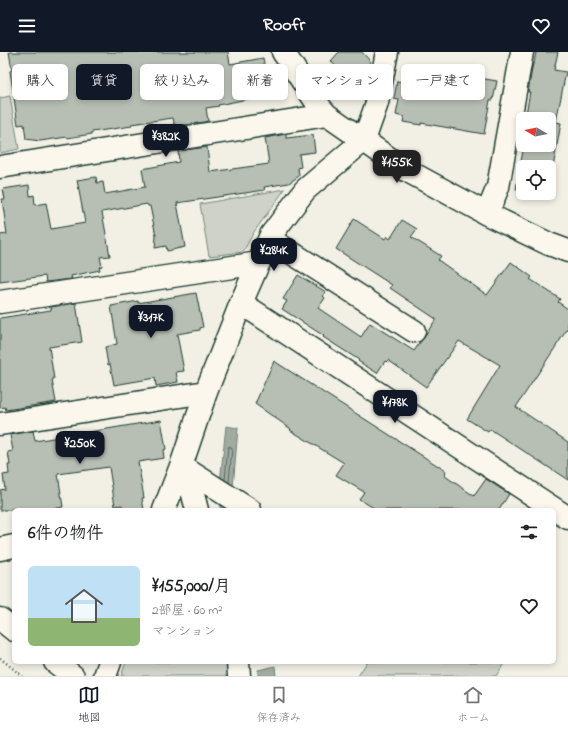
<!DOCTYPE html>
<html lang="ja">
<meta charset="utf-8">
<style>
body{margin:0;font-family:"Indie Flower","Klee One",sans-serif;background:#f2f2f2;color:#202124;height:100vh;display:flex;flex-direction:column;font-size:15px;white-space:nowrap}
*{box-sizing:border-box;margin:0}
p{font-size:13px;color:#757577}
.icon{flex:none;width:22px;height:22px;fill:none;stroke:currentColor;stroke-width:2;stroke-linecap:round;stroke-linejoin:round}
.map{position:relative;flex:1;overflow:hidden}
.drawer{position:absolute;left:12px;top:456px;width:544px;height:156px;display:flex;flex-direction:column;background:#fff;border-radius:6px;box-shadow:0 2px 6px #0003}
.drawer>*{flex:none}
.top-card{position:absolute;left:12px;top:12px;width:544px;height:36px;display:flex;gap:8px}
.needle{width:26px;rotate:280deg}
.fabs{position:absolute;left:516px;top:60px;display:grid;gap:8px}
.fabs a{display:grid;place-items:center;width:40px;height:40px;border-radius:6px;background:#fff;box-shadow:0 2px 6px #0003;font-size:20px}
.price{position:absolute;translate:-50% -34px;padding:0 9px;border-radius:8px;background:#111827;color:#fff;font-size:13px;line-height:26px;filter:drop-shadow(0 1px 2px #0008)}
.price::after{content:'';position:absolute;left:50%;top:24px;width:12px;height:9px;margin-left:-6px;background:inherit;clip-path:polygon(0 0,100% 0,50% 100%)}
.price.on{background:#222;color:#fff}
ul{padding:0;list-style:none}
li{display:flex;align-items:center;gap:12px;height:100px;padding:0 16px}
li+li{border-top:1px solid #e0e0e0}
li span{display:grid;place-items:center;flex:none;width:112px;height:80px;border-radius:6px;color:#555}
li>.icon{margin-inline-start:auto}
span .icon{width:48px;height:48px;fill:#fffc;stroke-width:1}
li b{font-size:17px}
h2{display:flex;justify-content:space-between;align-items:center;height:48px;padding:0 16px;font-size:17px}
.chip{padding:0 14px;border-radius:6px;background:#fff;box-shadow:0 2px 6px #0003;font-size:14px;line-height:36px}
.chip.on{background:#111827;color:#fff}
header{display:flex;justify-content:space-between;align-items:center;height:52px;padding:0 16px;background:#111827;color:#fff;font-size:18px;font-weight:700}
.dock{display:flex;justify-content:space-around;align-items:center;height:56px;border-top:1px solid #e0e0e0;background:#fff;font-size:11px;color:#757577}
.dock a{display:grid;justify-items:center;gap:2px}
.dock .on{color:#111827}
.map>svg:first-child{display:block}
.green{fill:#cfd2c8;stroke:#77887e}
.water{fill:#a2aba1;stroke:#6e7f75}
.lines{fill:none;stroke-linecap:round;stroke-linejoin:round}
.shore{stroke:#536960;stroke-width:1}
.building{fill:#b7beb3;stroke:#1f3d34}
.minor-casing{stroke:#1f3d34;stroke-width:25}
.path{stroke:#1f3d34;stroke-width:2.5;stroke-dasharray:1 3;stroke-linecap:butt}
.minor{stroke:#fbf7ec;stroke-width:22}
</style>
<header><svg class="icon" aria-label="menu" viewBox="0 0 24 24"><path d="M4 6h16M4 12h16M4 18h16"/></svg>Roofr<svg class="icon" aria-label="heart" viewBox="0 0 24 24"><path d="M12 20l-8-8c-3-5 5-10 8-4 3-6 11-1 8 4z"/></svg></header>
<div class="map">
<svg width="568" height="624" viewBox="0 0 568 624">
<rect width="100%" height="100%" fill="#f2f0e5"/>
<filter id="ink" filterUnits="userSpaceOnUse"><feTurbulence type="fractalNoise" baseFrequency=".025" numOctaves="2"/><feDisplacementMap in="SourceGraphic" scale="8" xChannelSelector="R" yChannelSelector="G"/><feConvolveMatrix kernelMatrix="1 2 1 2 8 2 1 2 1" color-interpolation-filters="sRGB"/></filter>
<g filter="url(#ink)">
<path class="green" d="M10,44L19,97L0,101V46Z
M285,137L254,180L243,200L209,204L200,152Z
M126,610H228L229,624H121Z
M367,610H505L496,624H358Z"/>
<path class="water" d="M226,374L238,376L232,448L234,458H221L218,449Z
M275,614L276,624H258V618Z"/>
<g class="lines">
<path class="shore" d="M225,428L228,395L230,394L232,396L229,430"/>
</g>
<path class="building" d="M9,0H228L230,12L263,6L269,38L266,39L267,43L218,53L219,54L206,56L208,69L204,70L175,75L173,66L131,72L132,74L92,80V82L67,86V85L40,89L26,87L24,72L18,73L10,19L12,18Z
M339,0H362L371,10L349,29L331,9Z
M536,0H558L554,18L566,20L556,70L561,71L549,138V115H523V138L516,137L524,93H549V67H525L530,40H528L533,11H534Z
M455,22L497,29L493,48H490L484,82L421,71V73L403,70L404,65L396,63L399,48L394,47L397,29L452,39Z
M286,82V86L313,83L315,100L299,102L301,115L298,116L299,124L289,131L264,135L265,138L177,151L185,195L167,199L166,194L155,196L156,184L150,154H148L147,152L102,160L110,204L100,205L102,214L99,215L100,218L71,224L72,227L46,230L45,224L0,230V183L7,182L2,147H5L3,137L29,133L30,144L34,143L35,153L46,151L51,177L85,171L77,128L96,125L97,131L103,130L105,142L145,135L142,117L179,110L178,99L207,95L210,120L269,112L265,86Z
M354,167L385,187L387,184L390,187L402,168L417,177L411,185L441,204L438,208L487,243L511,210L532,225L530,227L560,247L558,250L568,257V276L516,355L568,390V428L490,377L488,380L467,367L500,313L459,289L426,335L388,308L386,310L385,309L377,321L358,309L359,308L323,285L324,284L282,257L287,249L283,247L298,223L326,240L323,244L325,246L318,256L361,285L370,271L414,299L421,289L424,286L426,282L436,267L390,236L392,233L336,197Z
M196,241L203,275L200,276V278L177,282L184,319L176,320L178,330L156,334L155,326L114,333L110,312L108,313L105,295L117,292L111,254L138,249V251Z
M76,251L82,290L49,295L54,327L52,328L56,350L6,358L5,355L0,356V266L51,258V255Z
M274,309L446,419L445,424L474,444L486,427L509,442L499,458H377L359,447L364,440L336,423L344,411L290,378L291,377L255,352Z
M161,368L166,397L163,398L164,406L138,410L144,446H142L144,458H123L122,453L115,454L109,415L58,422L63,455L46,458H0V438L5,437L3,423L9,422L8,413H10L8,400L13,399L10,383L33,379L35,389Z"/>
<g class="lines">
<g class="minor-casing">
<path id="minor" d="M283,0L319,54L327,63L406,118L487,162L549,192L568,199
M0,115L327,63
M487,162L498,135L522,0
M270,187L414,279
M0,250L259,211
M241,251L568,466
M0,372L206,340
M181,414L250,458
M181,414L190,431L197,458
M164,458L181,414L206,340L241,251L271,183L305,138L364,88L377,51L387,0
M0,497L14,494
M0,567L14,578
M55,610L73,624
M238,610L239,624
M105,624L110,610"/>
</g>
<path class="path" d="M0,606L22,624"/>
<use href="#minor" class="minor"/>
</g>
</g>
</svg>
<div class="fabs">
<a><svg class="needle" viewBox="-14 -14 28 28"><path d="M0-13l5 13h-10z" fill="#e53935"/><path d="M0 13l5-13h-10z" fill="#757577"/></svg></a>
<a><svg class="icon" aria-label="locate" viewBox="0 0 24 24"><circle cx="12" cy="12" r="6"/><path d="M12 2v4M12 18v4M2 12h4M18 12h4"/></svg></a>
</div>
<b class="price" style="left:166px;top:106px">¥382K</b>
<b class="price on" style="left:397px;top:132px">¥155K</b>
<b class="price" style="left:274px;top:220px">¥284K</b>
<b class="price" style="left:151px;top:287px">¥317K</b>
<b class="price" style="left:395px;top:372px">¥178K</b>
<b class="price" style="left:80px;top:413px">¥250K</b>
<div class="top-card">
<a class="chip">購入</a>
<a class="chip on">賃貸</a>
<a class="chip">絞り込み</a>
<a class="chip">新着</a>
<a class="chip">マンション</a>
<a class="chip">一戸建て</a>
</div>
<section class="drawer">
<h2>6件の物件<svg class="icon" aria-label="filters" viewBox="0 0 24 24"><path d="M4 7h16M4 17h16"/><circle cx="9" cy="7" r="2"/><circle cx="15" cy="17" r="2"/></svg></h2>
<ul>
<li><span style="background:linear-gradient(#bfe0f5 65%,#8fb573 0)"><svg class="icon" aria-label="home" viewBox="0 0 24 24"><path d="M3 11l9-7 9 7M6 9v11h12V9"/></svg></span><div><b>¥155,000/月</b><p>2部屋 · 60 m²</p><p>マンション</p></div><svg class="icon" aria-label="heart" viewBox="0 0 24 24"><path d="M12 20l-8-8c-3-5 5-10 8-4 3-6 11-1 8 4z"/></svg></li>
</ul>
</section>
</div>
<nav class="dock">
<a class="on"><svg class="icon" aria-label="map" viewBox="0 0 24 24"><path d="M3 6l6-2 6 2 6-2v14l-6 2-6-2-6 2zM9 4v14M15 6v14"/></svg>地図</a>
<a><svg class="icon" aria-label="saved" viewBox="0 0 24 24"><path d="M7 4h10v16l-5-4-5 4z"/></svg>保存済み</a>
<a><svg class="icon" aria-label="home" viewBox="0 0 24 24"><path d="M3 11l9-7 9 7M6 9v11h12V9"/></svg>ホーム</a>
</nav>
